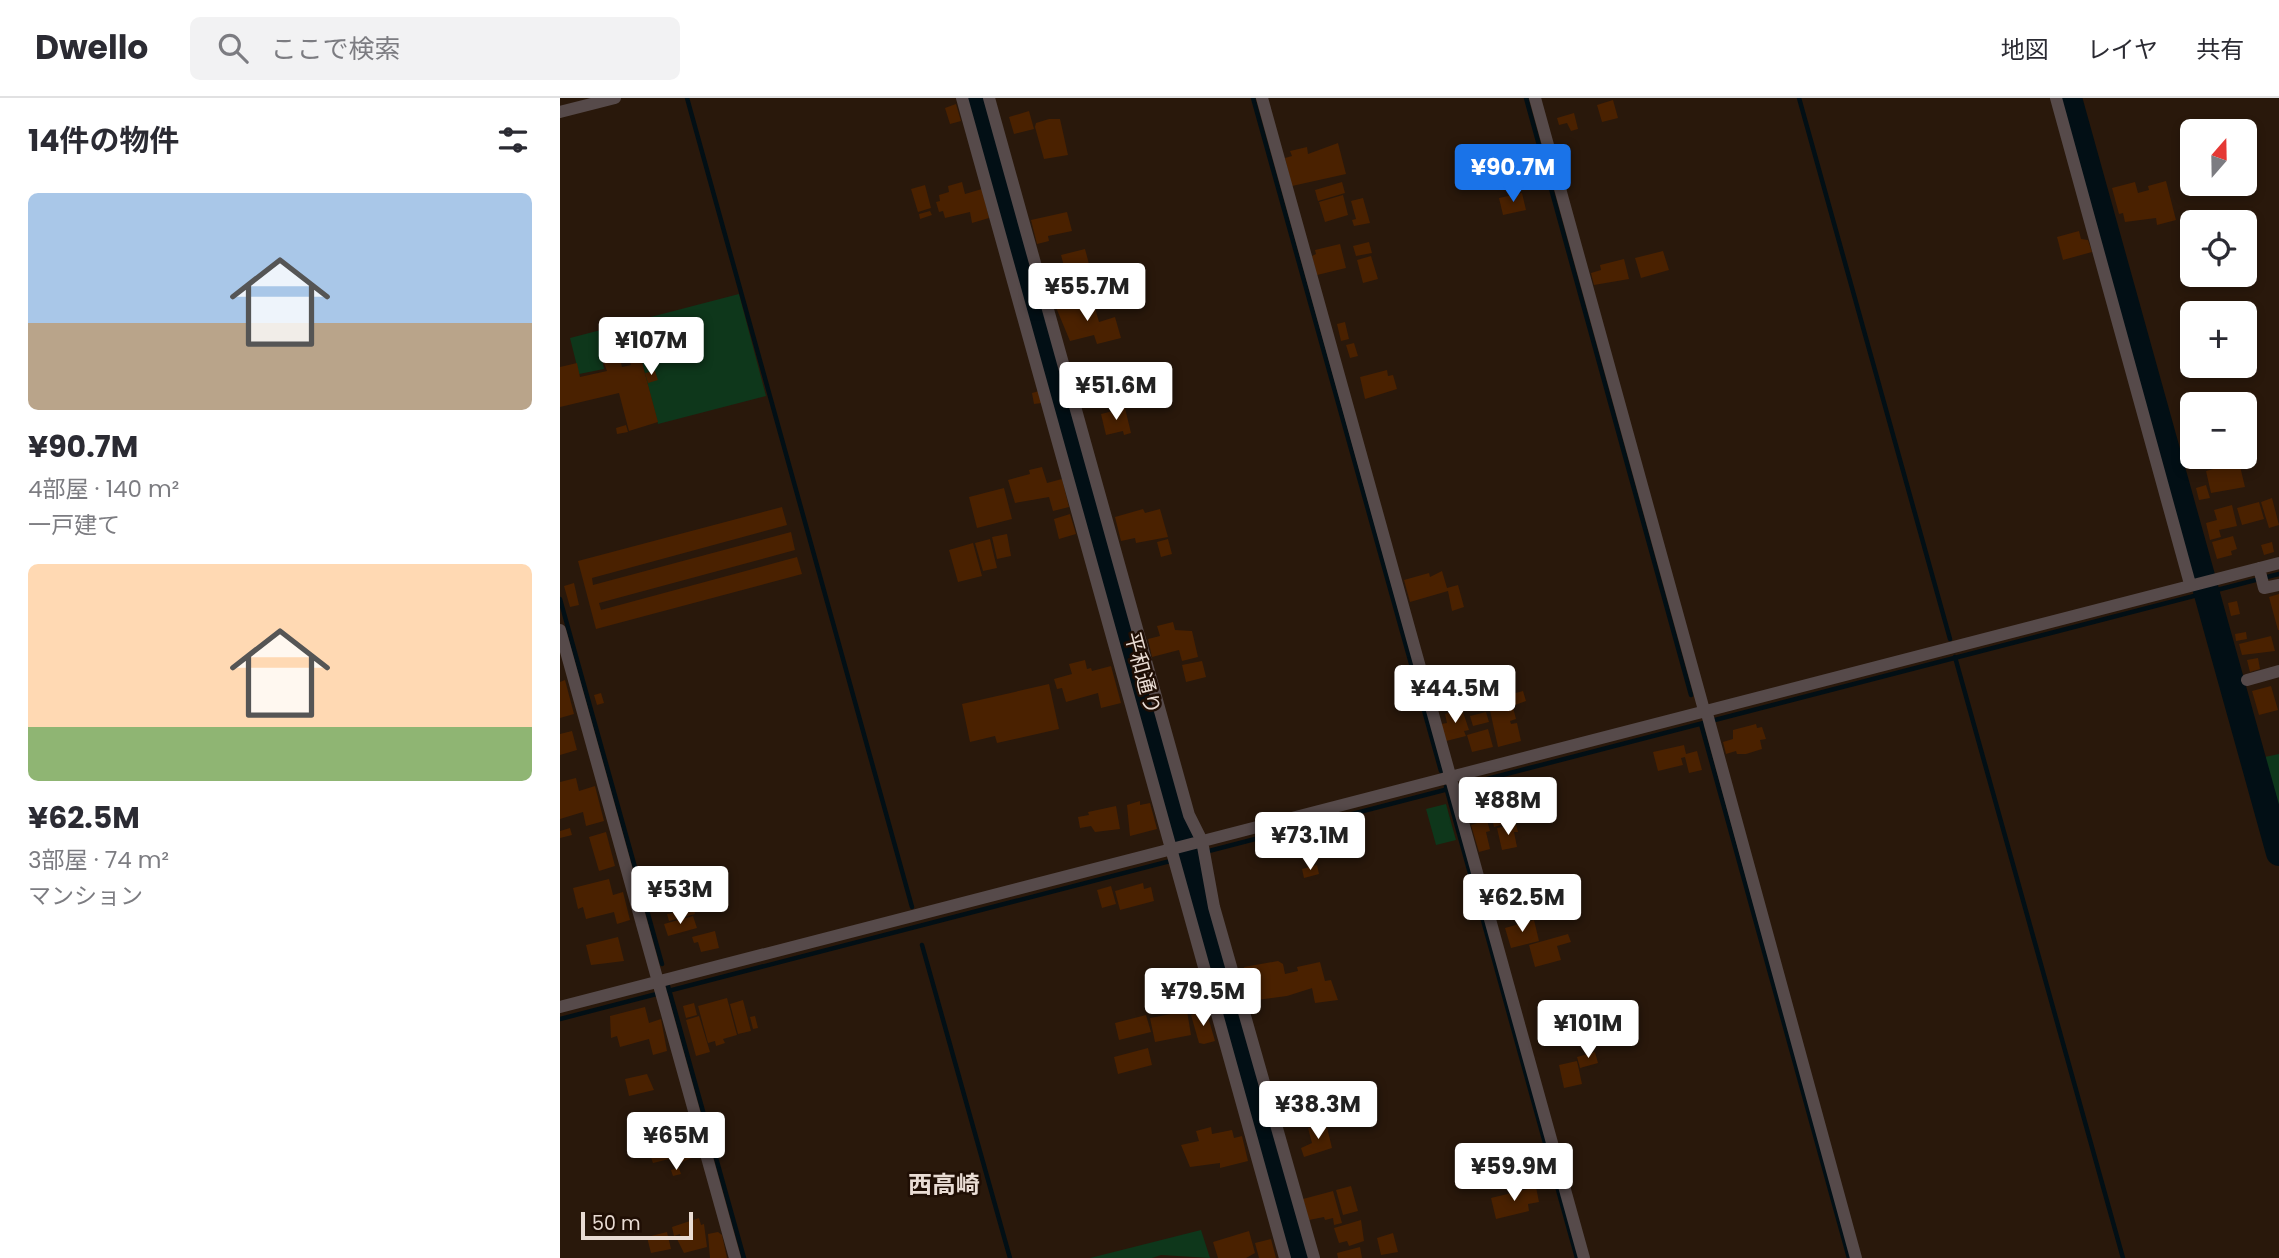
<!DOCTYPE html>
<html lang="ja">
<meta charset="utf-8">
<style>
body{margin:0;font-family:Poppins,"Noto Sans JP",sans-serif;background:#f2f2f3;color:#2b2b33;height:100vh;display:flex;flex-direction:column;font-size:26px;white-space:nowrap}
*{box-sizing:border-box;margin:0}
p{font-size:23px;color:#7c7c81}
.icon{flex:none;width:38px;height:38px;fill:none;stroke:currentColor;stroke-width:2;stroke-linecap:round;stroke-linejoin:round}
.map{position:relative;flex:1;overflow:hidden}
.panel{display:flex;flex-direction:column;background:#fff;width:560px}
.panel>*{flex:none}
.needle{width:46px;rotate:20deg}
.fabs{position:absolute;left:1620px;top:21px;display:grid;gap:14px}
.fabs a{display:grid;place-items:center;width:77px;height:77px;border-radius:10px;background:#fff;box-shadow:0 4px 10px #0003;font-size:35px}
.scale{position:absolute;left:21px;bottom:18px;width:112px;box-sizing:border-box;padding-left:7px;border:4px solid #e9dcd4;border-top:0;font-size:19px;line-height:24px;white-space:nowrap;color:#e9dcd4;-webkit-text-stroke:5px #1f0e04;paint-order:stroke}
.price{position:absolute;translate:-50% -60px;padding:0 16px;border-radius:7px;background:#fff;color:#222;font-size:23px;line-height:46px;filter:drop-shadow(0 2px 4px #0008)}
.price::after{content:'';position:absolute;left:50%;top:42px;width:21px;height:16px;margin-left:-10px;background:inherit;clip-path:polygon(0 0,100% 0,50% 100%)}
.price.active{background:#1a73e8;color:#fff}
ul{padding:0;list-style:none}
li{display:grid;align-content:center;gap:14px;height:371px;padding:0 28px}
li span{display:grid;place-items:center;height:217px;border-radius:10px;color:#555}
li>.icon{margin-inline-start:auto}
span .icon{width:126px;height:126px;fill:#fffc;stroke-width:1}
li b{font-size:30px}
h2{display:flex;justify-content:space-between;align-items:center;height:84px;padding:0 28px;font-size:30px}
header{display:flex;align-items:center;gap:42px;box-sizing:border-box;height:98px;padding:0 35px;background:#fff;border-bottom:2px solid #e1e1e2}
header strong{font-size:33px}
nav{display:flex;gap:38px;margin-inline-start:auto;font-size:24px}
.search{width:490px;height:63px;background:#f2f2f3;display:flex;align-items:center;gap:18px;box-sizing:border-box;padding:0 24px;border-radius:10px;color:#7c7c81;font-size:26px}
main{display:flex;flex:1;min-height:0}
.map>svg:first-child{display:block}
.green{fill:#0e371b}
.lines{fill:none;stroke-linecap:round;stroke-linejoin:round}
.stream{stroke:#020f15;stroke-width:4.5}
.river{stroke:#020f15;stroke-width:26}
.building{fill:#4a2100}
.street{stroke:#564a4a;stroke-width:12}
.labels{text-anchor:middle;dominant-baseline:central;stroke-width:5;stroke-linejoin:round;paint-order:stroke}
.street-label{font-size:21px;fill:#e9dcd4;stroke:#1f0e04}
.quarter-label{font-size:24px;font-weight:bold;fill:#e9dcd4;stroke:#1f0e04}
</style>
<header>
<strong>Dwello</strong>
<div class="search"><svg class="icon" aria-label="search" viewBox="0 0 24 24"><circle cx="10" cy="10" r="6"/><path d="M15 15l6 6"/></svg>ここで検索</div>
<nav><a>地図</a><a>レイヤ</a><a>共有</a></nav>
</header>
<main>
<section class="panel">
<h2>14件の物件<svg class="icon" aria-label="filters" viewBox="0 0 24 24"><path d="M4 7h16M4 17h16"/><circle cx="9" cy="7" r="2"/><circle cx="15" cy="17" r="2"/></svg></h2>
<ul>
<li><span style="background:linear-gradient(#a9c7e8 60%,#b9a48a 0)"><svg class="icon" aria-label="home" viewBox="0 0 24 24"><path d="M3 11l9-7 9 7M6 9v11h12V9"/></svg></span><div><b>¥90.7M</b><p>4部屋 · 140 m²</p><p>一戸建て</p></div></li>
<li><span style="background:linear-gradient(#ffd9b3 75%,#8fb573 0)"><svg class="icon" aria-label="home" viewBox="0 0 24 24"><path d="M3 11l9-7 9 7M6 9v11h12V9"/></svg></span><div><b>¥62.5M</b><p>3部屋 · 74 m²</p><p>マンション</p></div></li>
</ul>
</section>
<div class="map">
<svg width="1719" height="1160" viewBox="0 0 1719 1160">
<rect width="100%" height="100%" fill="#29180b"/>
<path class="green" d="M179,196L206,298L98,326L79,253L42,261L44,271L19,276L10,240Z
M1719,656V727L1700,660Z
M886,706L896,742L876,747L866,711Z
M641,1132L650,1160L601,1157L592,1160H530Z"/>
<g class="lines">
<path class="stream" d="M127,0L352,809
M693,0L881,673
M966,0L1131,597
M1239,0L1390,541
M0,501L102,866
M1395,559L1563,1160
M1141,626L1289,1160
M886,689L1017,1160
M362,847L450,1160
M108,888L184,1160
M0,921L1719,476"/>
<path class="river" d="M417,0L741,1160
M1509,0L1719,755"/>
</g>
<path class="building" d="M1053,2L1058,20L1042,24L1037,7Z
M396,6L401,23L390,26L385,10Z
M469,13L474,31L454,36L449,19Z
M1014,15L1018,31L1011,33L1007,25L999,27L997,20Z
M489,21H500L508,57L484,61L475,29L476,25Z
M778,45L786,76L732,88L725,60L732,58L730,53L747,49L748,56Z
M1606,83L1616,122L1597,127L1596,120L1565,124L1563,115L1559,116L1552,90L1575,84L1578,95L1589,92L1588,88Z
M402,84L405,96L422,91L429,120L412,125L410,114L385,120L383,113L379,114L376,104L380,103L379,97L389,94L388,88Z
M782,84L785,95L758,103L755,92Z
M365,87L371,110L358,114L351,91Z
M962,95L966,112L943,117L939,100Z
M783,97L788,117L765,124L759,104Z
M803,100L810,125L794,128L792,122L796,121L791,103Z
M370,113L372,117L360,121L359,116Z
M507,114L512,133L488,138L489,143L477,146L471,122Z
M1519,133L1521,141L1528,142L1532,154L1503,162L1497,139Z
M809,144L812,155L796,158L793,148Z
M780,146L786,170L757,177L752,158L756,156L755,152Z
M525,151L529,166L505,172L501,157Z
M1103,153L1109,172L1081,180L1075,160Z
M811,158L818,181L803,185L797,162Z
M1064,161L1069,181L1034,187L1031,175L1041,172L1040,167Z
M497,166L499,173L486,177L484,170Z
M533,203L539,224L555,219L561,240L537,246L534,237L510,243L495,207L509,204L510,210Z
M785,224L789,241L781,243L777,226Z
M794,245L798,258L790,260L786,247Z
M80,257L98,324L69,333L59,295L0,309V269L17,265L20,279L47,273L44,265L60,261L62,269L71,267L69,260Z
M827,272L828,278L833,277L837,291L805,301L800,279Z
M95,273L98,282L88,285L85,275Z
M479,293L482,305L474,306L472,295Z
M565,310L571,335L564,337L563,333L546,337L541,316Z
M66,327L68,334L57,336L56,330Z
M1679,364L1685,389L1651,395L1646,373Z
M482,369L487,385L502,381L509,409L493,413L489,399L455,405L448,382L470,376L469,372Z
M1646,387L1650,400L1639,402L1636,390Z
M444,390L452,421L417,430L409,399Z
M1712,400L1719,427L1709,430L1701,404Z
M1699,404L1704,421L1682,427L1677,410Z
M1672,407L1677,428L1659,432L1661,439L1650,442L1646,425L1657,422L1654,412Z
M222,409L227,427L32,480L33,487L231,434L235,452L39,505L41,512L237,459L242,476L36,531L18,463Z
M583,411L585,415L600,411L608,439L576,445L575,440L561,443L555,419Z
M510,416L516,436L499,441L494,421Z
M447,436L451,458L437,461L432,439Z
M1673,438L1677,451L1671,453L1672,457L1657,461L1652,444Z
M430,441L437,470L423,473L415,445Z
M608,441L612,456L601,459L597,444Z
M1712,444L1714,454L1704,457L1701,447Z
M413,445L422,478L398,484L389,452Z
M882,473L887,490L898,487L904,509L892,513L888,493L850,504L844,482L869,475L870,479Z
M14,485L19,507L10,509L4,488Z
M1719,496V532H1718L1709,499Z
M1677,503L1680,516L1671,518L1668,505Z
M613,524L615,532L632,533L638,559L622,563L619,552L592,559L588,541L600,538L597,528Z
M1686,534L1687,541L1676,543L1675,536Z
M1711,538L1715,553L1682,557L1679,546Z
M1698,560L1700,571L1690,574L1687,562Z
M525,562L527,571L531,570L532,573L551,568L561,605L541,610L538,595L506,604L502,590L497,591L494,581L512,576L509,566Z
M642,563L646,579L626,584L622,567Z
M5,582L14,616L0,620V584Z
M489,586L499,631L437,645L435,638L410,644L402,606Z
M1711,588L1718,612L1699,617L1692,593Z
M963,593L966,603L955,607L952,596Z
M41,595L44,605L37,607L34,597Z
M942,601L943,604L951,602L956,621L950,623L951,626L957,625L961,643L938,649L929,608Z
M902,611L909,632L904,633L906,638L886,643L881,626L887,625L885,616Z
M926,614L929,624L913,628L910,618Z
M1196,626L1197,630L1202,629L1206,641L1200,642L1202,651L1186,656H1177L1176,653L1166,656L1163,644L1173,641V632Z
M928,631L933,649L912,654L907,637Z
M12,633L17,652L0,657V636Z
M1124,647L1126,656L1137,653L1142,672L1129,675L1125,659L1121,660L1123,667L1098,673L1093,654Z
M16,680L19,693L35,688L44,723L26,728L23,714L0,721V684Z
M933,693L934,700L945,698L951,724L934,729L930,712L910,717L906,699Z
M580,703V707L590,705L597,731L570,738L567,707Z
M556,708L560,731L535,734L531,728L520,730L518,719L529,717L528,714Z
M927,722L930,733L926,734L930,751L919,754L911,727Z
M956,726L958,734H954L957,749L942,752L937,730Z
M10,730L12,737L0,740V733Z
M46,734L55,768L39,773L29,739Z
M757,767L759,776L744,780L742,771Z
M49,781L53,797L63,794L70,822L57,826L54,814L26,821L23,809L18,811L13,790Z
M583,785L584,791L591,789L594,803L560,812L555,793Z
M551,788L556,806L542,810L537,792Z
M131,789L135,816L109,823L107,816L112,815L107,795Z
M133,818L137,830L108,838L104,826Z
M967,820L968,824L974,822L979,843L951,850L945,830L963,825L962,822Z
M155,833L159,850L141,854L138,844L134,845L132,839Z
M1008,836L1011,844L997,848L1001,862L975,869L969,847Z
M58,839L64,863L31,867L26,847Z
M718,863L723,866L725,876L738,873L737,869L760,864L765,883L771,882L778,902L755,905L752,890L765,886L727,898L689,903L684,869Z
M167,900L177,937L163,941L165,945L156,948L155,943L148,945L138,908Z
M183,902L191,933L178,936L170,906Z
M134,905L137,917L126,920L123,908Z
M85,909L89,925L101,921L107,953L93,957L89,941L60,949L57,938L51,940L50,918Z
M646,912L655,943L644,946L639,945L631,917Z
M627,913L631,937L595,944L590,920Z
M586,917L591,934L559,942L555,925Z
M139,918L150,954L136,958L126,922Z
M195,918L198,930L193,931L190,919Z
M588,950L592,967L558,976L554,959Z
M1035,954L1038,965L1020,970L1017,959Z
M1017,963L1022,986L1004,990L999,967Z
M87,976L94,992L69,998L65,981Z
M760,986L766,1006L759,1008L760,1011L737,1015L730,992Z
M729,996L735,1021L720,1025L714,999Z
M115,1017V1019L121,1018L125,1049L115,1052L117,1059L93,1065L80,1030Z
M766,1025L772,1050L744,1059L741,1050L752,1045L748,1030Z
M651,1029L652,1036L672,1032L674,1040L682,1038L688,1063L660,1070V1065L630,1069L621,1047L639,1043L636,1033Z
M128,1049L132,1060L122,1064L118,1055Z
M119,1070L121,1076L113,1078L111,1072Z
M791,1088L798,1113L783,1117L776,1092Z
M976,1089L979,1104L968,1106L969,1113L936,1121L931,1100Z
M773,1093L782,1125L774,1127L773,1120L765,1122L764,1119L749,1122L743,1101Z
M139,1120L141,1127L144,1126L147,1149L124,1155L117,1141L121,1140L120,1136L114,1138L112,1129Z
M801,1122L804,1143L789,1148L787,1143L779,1145L774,1130Z
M689,1133L695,1155L686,1160H658L653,1144Z
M107,1134L111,1151L91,1155L87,1139Z
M158,1134L162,1137L167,1160H150L148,1136Z
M833,1135L838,1154L821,1157L817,1140Z
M711,1141L716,1160H699L695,1145Z
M800,1149L802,1160H778L777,1155Z"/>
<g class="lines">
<path class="street" d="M402,0L725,1160
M429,0L629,717L642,743L654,809L754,1160
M702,0L1024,1160
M975,0L1144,612
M1496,0L1630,486
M0,14L55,0
M1699,470L1704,490L1719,487
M0,532L175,1160
M1687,582L1719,573
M1146,612L1296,1160
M0,909L1719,465"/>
</g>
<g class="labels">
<g class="street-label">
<text transform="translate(583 575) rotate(75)">平和通り</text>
</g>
<g class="quarter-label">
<text x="384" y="1086">西高崎</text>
</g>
</g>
</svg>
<div class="fabs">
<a><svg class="needle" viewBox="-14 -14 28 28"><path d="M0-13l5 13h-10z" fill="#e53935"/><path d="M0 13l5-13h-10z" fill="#7c7c81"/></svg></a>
<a><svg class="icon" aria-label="locate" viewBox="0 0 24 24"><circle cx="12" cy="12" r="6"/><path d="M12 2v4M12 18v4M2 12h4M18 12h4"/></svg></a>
<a>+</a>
<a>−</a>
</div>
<div class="scale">50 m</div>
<b class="price active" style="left:953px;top:106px">¥90.7M</b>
<b class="price" style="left:527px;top:225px">¥55.7M</b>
<b class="price" style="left:91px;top:279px">¥107M</b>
<b class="price" style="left:556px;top:324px">¥51.6M</b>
<b class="price" style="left:895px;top:627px">¥44.5M</b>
<b class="price" style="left:948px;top:739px">¥88M</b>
<b class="price" style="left:750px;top:774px">¥73.1M</b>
<b class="price" style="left:120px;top:828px">¥53M</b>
<b class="price" style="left:962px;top:836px">¥62.5M</b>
<b class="price" style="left:643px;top:930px">¥79.5M</b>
<b class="price" style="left:1028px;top:962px">¥101M</b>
<b class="price" style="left:758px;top:1043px">¥38.3M</b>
<b class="price" style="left:116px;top:1074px">¥65M</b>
<b class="price" style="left:954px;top:1105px">¥59.9M</b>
</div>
</main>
